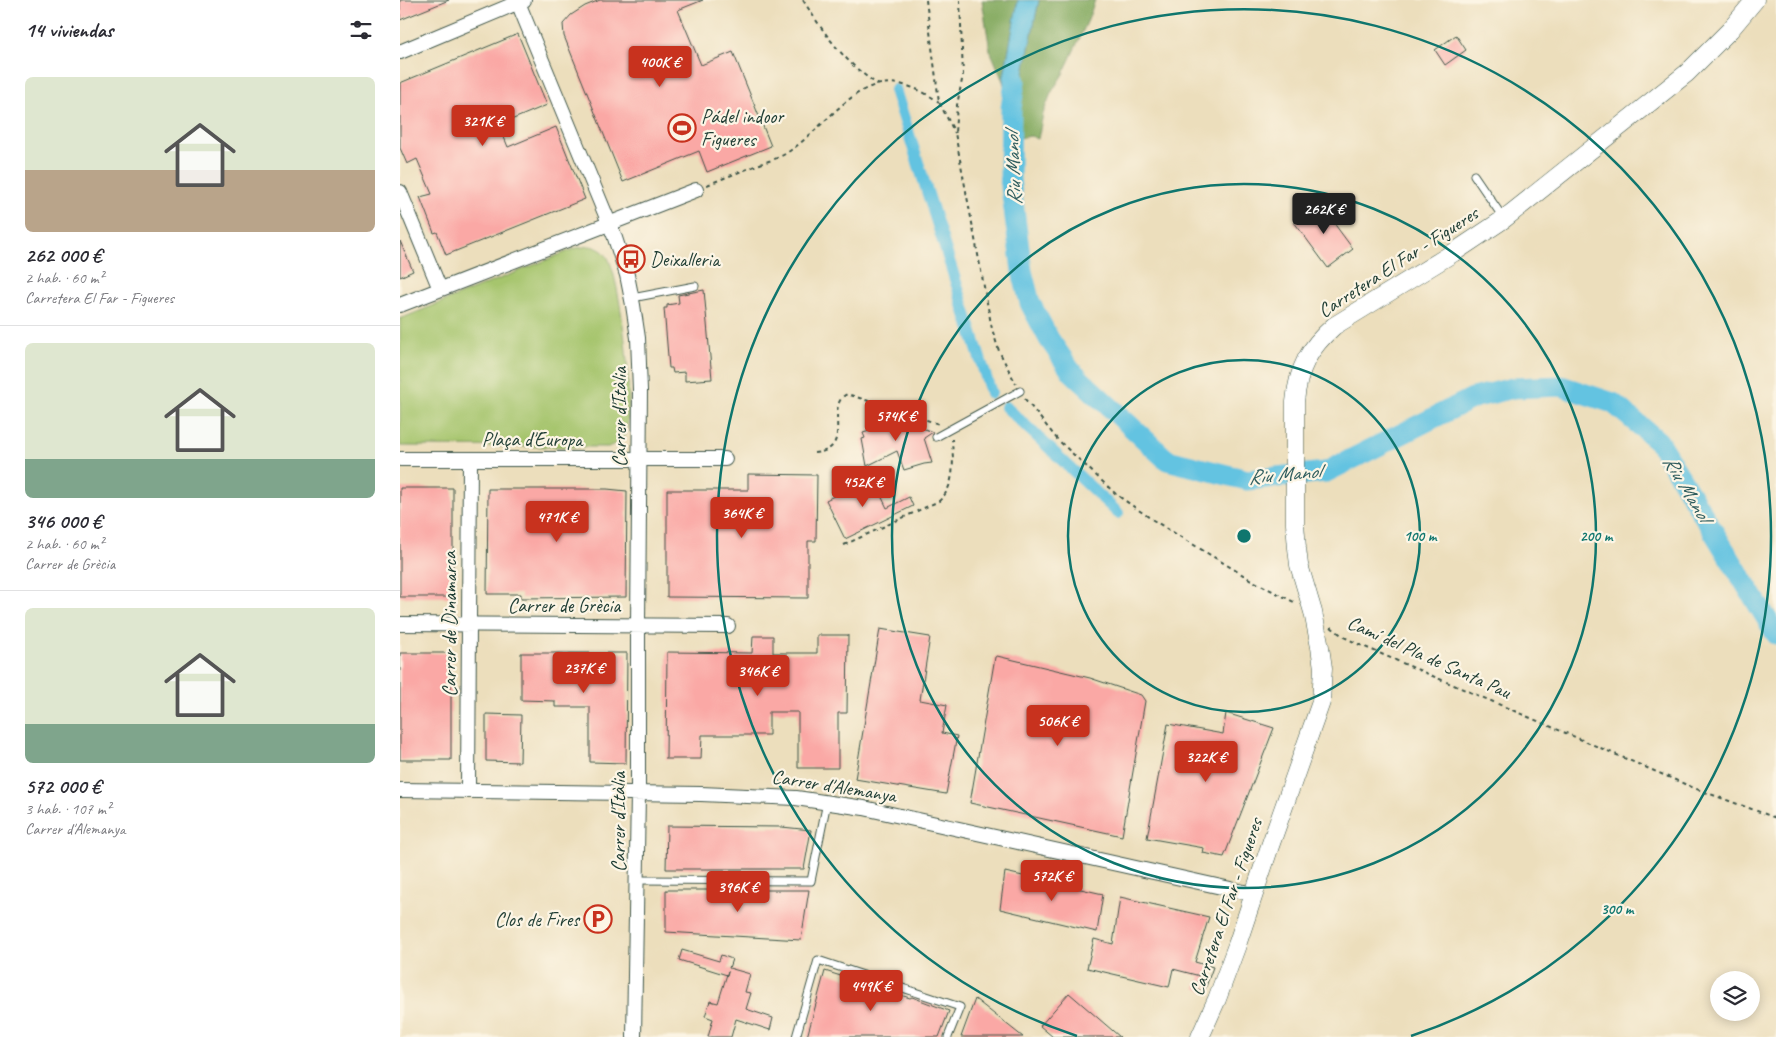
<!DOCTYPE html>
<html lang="es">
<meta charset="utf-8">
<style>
body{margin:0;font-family:Caveat,sans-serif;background:#f2f2f3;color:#2b2b33;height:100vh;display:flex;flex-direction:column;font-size:19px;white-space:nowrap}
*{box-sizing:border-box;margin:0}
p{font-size:16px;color:#7c7c81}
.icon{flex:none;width:28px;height:28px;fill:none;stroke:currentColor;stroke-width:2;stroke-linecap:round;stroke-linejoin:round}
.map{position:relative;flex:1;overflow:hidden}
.details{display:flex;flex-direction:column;background:#fff;width:400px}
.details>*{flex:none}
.buttons{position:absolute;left:1310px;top:971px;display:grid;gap:10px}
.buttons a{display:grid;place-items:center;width:50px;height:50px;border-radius:50%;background:#fff;box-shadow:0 2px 12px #0003;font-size:25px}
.price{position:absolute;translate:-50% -42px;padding:0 11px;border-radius:5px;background:#c8321e;color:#fff;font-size:16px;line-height:32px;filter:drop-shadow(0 1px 2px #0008)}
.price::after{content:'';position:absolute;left:50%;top:30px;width:15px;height:11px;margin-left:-8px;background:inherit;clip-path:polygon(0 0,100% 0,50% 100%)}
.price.active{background:#222;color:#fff}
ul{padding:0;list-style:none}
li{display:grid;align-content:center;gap:10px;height:265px;padding:0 25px}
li+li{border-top:1px solid #e1e1e2}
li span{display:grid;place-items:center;height:155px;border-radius:8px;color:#555}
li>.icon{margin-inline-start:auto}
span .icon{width:90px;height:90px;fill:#fffc;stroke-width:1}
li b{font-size:21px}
h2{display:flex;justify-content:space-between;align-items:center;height:60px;padding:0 25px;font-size:21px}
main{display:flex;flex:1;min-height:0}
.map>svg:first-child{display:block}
.green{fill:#a6c56d;stroke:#628150}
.forest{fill:#84aa60;stroke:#52744a}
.water{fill:#63c3e1;stroke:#41808a}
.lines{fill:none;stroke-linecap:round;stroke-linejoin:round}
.canal{stroke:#63c3e1;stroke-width:12}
.river{stroke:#63c3e1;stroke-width:21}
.building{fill:#faa8a5}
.service-casing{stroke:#3e5548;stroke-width:9}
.minor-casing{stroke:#3e5548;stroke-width:16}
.tertiary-casing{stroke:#3e5548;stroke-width:19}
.path{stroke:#3e5548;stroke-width:2;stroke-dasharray:4 4;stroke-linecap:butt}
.service{stroke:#fff;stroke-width:7}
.minor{stroke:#fff;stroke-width:14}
.tertiary{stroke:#fff;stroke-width:18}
.ring{fill:none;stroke:#0f766e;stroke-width:2.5}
.labels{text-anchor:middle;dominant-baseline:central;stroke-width:4.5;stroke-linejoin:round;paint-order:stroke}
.poi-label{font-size:20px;fill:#1f3d34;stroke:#fcf5e5;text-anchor:start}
.street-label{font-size:20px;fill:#1f3d34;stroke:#fcf5e5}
.water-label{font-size:21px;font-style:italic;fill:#305e5f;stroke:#fcf5e5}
.centre{fill:#0f766e;stroke:#fcf5e5;stroke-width:2.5}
.ring-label{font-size:15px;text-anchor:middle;font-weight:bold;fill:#0f766e;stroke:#fcf5e5;stroke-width:4.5;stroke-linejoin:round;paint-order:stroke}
</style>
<main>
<section class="details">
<h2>14 viviendas<svg class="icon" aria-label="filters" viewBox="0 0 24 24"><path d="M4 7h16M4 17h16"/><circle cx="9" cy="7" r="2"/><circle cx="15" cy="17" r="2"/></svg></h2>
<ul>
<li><span style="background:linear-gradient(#dfe7d0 60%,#b9a48a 0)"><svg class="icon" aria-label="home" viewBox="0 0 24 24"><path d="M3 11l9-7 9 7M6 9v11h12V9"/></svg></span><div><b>262 000 €</b><p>2 hab. · 60 m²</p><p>Carretera El Far - Figueres</p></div></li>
<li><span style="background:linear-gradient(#dfe7d0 75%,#7fa58c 0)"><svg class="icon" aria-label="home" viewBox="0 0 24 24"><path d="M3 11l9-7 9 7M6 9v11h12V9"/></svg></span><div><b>346 000 €</b><p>2 hab. · 60 m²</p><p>Carrer de Grècia</p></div></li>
<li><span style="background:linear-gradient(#dfe7d0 75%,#7fa58c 0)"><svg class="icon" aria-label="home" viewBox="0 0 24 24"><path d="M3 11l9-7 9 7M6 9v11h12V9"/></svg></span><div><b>572 000 €</b><p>3 hab. · 107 m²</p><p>Carrer d'Alemanya</p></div></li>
</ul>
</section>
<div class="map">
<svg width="1376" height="1037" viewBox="0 0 1376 1037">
<rect width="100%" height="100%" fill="#fcf5e5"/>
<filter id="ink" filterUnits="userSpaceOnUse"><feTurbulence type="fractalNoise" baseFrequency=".02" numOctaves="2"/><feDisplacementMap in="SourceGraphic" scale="10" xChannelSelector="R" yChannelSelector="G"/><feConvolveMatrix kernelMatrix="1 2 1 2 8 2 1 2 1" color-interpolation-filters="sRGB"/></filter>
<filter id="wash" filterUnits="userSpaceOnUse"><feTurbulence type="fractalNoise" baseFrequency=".0096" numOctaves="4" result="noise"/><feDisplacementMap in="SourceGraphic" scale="20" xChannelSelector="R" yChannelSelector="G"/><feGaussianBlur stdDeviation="1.12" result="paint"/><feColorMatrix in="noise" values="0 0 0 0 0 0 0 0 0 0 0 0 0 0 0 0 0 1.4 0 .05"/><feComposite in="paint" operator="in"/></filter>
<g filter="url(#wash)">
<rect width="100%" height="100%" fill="#ecdebc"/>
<path class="green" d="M190,246C199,248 204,251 208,258C221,282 236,410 225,433C222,441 215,444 208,447L0,446V319L176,248Z"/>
<path class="forest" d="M582,0H618L603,81L590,50Z
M639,0H695L688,20L663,74L651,93L643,114L638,139L631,136L618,138L620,91Z"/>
<path class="water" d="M618,0H639L620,91L618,138L603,81Z"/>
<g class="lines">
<path class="canal" d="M495,90L591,393
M606,407L718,513"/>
<path class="river" d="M615,81L611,108L610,179L622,271L630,303L649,339L671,371L767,460L847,480L926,472L1073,398L1113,388L1161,386L1213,403L1258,441L1376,634"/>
</g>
<g id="blocks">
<path class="building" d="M0,0H49L0,20Z
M200,0H303L278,10L301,65L333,52L371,146L307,172L299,151L223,182L164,36L163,24L171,15L185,6Z
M118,34L147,105L99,125L108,147L156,127L185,199L46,255L37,232L34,233L20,197L32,194L17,159L7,164L0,148V83Z
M1056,35L1066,50L1045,65L1035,50Z
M919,203L953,249L928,268L894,222Z
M0,241L13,271L0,277Z
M304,290L312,379L285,381V372L273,373L272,368H269L264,308H267V305L279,303L278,295Z
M472,410L533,432L524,438L532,463L524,464L504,470L497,451L467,466L462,439L465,438L463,433L476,429Z
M348,474L417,475L416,541H408V598L267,597V490H348Z
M472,477L487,508L509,497L513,506L445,539L426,500Z
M0,488H53V597H0Z
M88,489H207L227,491L226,597L121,598V594H87Z
M480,629L530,637L520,700L547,705L542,733L557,736L546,794L455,779Z
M417,635H448L447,713H438V768H398V712H369V735H302L301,759H266L267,652L352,653L353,636H373V653H417Z
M0,653H51V760H0Z
M121,653H227L226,763L190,762V707H155V701L121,700Z
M597,656L690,678L741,695L745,701L722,836L570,803L595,657Z
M826,713L874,728L824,857L803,853L804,848L747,838L768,724L823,734Z
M86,714L121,715L120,762L86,761Z
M267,826L382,827L411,830L404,869H266Z
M605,872L703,894L697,932L600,909Z
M266,890H409L401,940L266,932Z
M720,897L809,917L795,962L813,967L804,992L795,988L800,976L773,969L769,987L687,968L694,939L713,944Z
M282,950L319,961L321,955L332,959L329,968L350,974L345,992L351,993L346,1009L373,1018L370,1030L336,1019L331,1037H308L313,1019L305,1016L310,1001L318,1003L328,971L327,975L279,960Z
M425,971L510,998L512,997L549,1011L539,1037H407Z
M669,993L720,1037H653L640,1026Z
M575,999L623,1037H561Z"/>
</g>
</g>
<g filter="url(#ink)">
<use href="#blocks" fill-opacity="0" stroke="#3e5548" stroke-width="1"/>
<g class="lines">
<g class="service-casing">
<path id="service" d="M1074,175L1104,219
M232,298L295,286
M536,437L620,391
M237,880L411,881L427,802
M396,1037L418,960L560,1007L548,1037"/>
</g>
<g class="minor-casing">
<path id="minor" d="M117,0L214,235L227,275L233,305L238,338L240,390L238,625V793L234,1037
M0,52L124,0
M0,192L40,289
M0,305L296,190
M0,459H325
M0,624L328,626
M0,790L301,794L396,798L464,808L853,894
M68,790L70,459"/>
</g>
<g class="tertiary-casing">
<path id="tertiary" d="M800,1037L817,999L837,945L870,846L921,702L923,668L920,647L913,612L899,565L897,548L895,524V402C898,368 909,348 934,326L1053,253L1104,219L1287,73L1330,30L1355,0"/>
</g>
<path class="path" d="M403,0C423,32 446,65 479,85
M526,0L539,102L555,133
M560,0L563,75L557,105L555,133L592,329L599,351L616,384
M307,185C324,178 342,171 360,164C368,161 377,159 385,154C440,119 464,50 539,102
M625,399L657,439L717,495L753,520L853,581L894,602
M414,453C456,450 423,406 447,394L539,424
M444,545L539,501C556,486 553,460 552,439
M931,627L944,637L958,644L1294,788L1376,818"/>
<use href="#service" class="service"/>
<use href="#minor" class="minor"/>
<use href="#tertiary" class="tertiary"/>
</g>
</g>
<g class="ring">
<circle cx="844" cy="536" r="176"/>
<circle cx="844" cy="536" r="352"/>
<path d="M677 1036A527 527 0 1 1 1011 1036"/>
</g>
<defs>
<g id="stadium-ring" transform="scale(1.4375)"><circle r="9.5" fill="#fcf5e5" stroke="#c8321e" stroke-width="1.5"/><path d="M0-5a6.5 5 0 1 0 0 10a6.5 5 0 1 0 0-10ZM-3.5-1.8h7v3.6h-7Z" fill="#c8321e"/></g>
<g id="bus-ring" transform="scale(1.4375)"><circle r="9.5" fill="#fcf5e5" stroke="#c8321e" stroke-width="1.5"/><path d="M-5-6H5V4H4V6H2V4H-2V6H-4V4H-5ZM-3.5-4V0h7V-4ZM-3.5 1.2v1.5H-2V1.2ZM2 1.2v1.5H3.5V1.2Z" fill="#c8321e"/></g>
<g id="parking-ring" transform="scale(1.4375)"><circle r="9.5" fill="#fcf5e5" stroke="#c8321e" stroke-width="1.5"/><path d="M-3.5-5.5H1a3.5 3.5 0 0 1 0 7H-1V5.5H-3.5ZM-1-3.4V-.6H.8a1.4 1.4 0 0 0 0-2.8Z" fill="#c8321e"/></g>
</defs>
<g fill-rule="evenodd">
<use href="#stadium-ring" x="282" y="128"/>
<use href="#bus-ring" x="231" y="259"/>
<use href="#parking-ring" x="198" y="919"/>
</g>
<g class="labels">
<g class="poi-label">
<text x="301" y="116">Pádel indoor<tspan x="301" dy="23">Figueres</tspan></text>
<text x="250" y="259">Deixalleria</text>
<text x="179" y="919" text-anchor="end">Clos de Fires</text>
</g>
<g class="street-label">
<text transform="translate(998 262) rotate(-33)">Carretera El Far - Figueres</text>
<text transform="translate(219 417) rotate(-90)">Carrer d'Itàlia</text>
<text x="132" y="439">Plaça d'Europa</text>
<text x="164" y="605">Carrer de Grècia</text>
<text transform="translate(49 624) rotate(-90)">Carrer de Dinamarca</text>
<text transform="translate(1029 657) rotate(24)">Camí del Pla de Santa Pau</text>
<text transform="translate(434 786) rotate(9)">Carrer d'Alemanya</text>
<text transform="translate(218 822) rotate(-90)">Carrer d'Itàlia</text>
<text transform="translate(826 907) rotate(-71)">Carretera El Far - Figueres</text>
</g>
<g class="water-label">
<text transform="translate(613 169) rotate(-92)">Riu Manol</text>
<text transform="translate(884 474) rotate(-5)">Riu Manol</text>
<text transform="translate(1287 488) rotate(59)">Riu Manol</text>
</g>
</g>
<circle cx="844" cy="536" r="8" class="centre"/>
<g class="ring-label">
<text x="1020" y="541">100 m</text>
<text x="1196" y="541">200 m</text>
<text x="1217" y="914">300 m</text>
</g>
</svg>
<div class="buttons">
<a><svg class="icon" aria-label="layers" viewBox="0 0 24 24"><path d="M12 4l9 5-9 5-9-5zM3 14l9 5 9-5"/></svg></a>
</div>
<b class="price" style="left:260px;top:88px">400K €</b>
<b class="price" style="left:83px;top:147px">321K €</b>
<b class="price active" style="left:924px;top:235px">262K €</b>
<b class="price" style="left:496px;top:442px">574K €</b>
<b class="price" style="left:463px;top:508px">452K €</b>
<b class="price" style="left:342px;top:539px">364K €</b>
<b class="price" style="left:157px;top:543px">471K €</b>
<b class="price" style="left:184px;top:694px">237K €</b>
<b class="price" style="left:358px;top:697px">346K €</b>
<b class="price" style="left:658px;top:747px">506K €</b>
<b class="price" style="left:806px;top:783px">322K €</b>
<b class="price" style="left:652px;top:902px">572K €</b>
<b class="price" style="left:338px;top:913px">396K €</b>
<b class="price" style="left:471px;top:1012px">449K €</b>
</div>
</main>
